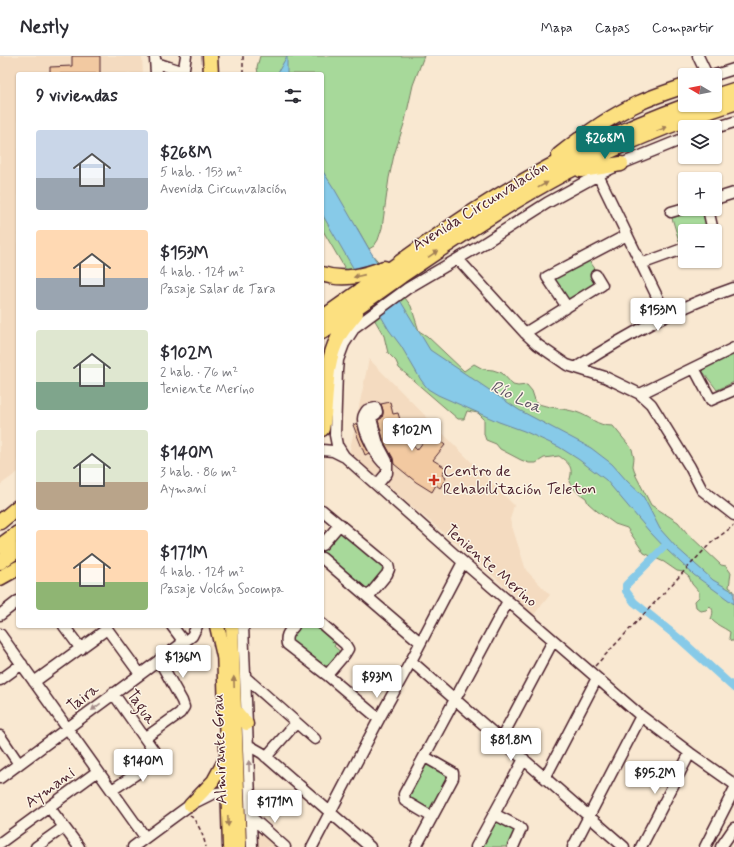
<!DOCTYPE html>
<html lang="es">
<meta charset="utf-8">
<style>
body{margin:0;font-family:Mynerve,sans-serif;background:#f2f2f3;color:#2b2b33;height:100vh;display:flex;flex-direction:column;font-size:15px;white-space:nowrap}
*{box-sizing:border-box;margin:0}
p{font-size:13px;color:#7c7c81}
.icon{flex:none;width:22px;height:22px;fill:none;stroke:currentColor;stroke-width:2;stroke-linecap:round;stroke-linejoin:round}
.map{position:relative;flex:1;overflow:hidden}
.panel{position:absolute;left:16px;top:16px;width:308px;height:556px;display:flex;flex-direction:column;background:#fff;border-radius:4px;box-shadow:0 1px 3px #0004}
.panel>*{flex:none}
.needle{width:26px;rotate:280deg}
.controls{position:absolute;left:678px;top:12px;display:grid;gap:8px}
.controls a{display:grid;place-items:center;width:44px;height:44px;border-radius:4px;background:#fff;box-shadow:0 1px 3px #0004;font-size:20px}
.price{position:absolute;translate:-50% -34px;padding:0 9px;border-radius:4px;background:#fff;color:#222;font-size:13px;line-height:26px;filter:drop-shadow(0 1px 2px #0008)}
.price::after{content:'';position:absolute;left:50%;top:24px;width:12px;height:9px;margin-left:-6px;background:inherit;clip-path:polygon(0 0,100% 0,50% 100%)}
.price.selected{background:#0f766e;color:#fff}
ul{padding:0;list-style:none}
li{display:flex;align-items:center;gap:12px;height:100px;padding:0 20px}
li span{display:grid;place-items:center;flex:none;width:112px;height:80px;border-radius:4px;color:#555}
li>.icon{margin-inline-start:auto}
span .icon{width:48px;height:48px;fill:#fffc;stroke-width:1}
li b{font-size:17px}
h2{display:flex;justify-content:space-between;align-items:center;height:48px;padding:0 20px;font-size:17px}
header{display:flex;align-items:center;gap:24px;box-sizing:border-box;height:56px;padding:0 20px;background:#fff;border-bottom:1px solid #e1e1e2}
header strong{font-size:19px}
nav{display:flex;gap:22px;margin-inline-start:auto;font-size:14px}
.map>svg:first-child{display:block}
.built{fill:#f4dbc0}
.green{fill:#a7d99a;stroke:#787c62}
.water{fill:#87cae8;stroke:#6f869c}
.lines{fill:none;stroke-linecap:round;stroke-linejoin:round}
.canal{stroke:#87cae8;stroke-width:8}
.building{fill:#f2c9a1;stroke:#4a1f2b}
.minor-casing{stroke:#4a1f2b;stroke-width:13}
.major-casing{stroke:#4a1f2b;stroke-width:15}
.highway-casing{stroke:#4a1f2b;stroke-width:17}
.path{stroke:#4a1f2b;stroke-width:1.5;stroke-dasharray:4 3;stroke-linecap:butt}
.minor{stroke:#fcf5e5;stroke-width:10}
.major{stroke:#fce080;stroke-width:12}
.highway{stroke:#fce080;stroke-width:14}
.oneway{fill:#a38056}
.oneway2{fill:#a38a88}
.poi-dot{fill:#c8321e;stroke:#fcf5e5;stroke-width:1.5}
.labels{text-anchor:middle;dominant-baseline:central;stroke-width:3;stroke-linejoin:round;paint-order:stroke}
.street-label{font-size:16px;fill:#4a1f2b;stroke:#fcf5e5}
.poi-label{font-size:16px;fill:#4a1f2b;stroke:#fcf5e5;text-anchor:start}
.water-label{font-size:17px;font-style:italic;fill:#5c5264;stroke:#fcf5e5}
</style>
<header>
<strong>Nestly</strong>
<nav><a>Mapa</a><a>Capas</a><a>Compartir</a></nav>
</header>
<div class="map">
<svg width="734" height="791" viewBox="0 0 734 791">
<rect width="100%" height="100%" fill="#f9e8d1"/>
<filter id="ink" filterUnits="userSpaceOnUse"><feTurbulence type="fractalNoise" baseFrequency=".025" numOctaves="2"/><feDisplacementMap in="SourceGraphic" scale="8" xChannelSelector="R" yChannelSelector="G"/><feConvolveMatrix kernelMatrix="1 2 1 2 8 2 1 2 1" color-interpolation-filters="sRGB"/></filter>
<g filter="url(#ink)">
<path class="built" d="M0,0H142L143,18H18V416L0,429Z
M369,303L514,449L510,464L526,514L550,539L532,561L513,538L468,497L349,398Z
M265,777L277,788V791H257L256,778Z"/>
<path class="green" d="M260,0H424L413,29L405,65L394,99L389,122L382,172L378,184L374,190L369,193L357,172L361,186L377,204L411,250L419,275L427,280L464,315L474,308L483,313L493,314L502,317L513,329L518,330L527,329L532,335L536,347C549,352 562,352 576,356C590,360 596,370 613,370L632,393L634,402L633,410L636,420L651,449L678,466L687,477L721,509L726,510L731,517L729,531L734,535V585H731L729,582L730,576C723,571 716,569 711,563C713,558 714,554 710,550L706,554L701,555L696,551L695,545L699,541V536L692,528L689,521L683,516L677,515L664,506L644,497L627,472L615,468L597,455L588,447L586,442L576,435L569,426C574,412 570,408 559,400L544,402L536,407H529L521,404L500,393L496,388L486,384L484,378V363L478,357L467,355L464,363H458L399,312L396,305L388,297L384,280L322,173V18H258L257,11Z
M698,153H703L709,175H685V183L679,185L672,162Z
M588,203L596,214L591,218L597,228L569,245L554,223Z
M734,297V326L717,334L701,313Z
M340,473L386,512L368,535L322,497V495Z
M297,570H320L338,585L334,590L344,599L329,617L292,585L291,576Z
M425,705L450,719L430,755L405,741Z
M496,764L517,775L509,791H481Z"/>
<path class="water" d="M287,0V18H277Z
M322,114L335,134L369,193L430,294L519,354L591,392L612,408L627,425L643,440L660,473L676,491L713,524L734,536V548L694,519L667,494L649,475L606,424L578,403L559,391L524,375L499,366L438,339L428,333L421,324L401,290L389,274L322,158Z"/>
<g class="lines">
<path class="canal" d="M667,488L626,529V535L634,546L681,584L734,632"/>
</g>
<path class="building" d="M72,0H100V18H50V11L72,10Z
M390,346L393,358L398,357L403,374L408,384L417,394L430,377L445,389L433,404L446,412L442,419L446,422L440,432L436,429L432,436L416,426L394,408L393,402L384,386L378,364L382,362L383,358V354L381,348Z
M357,367L362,383L369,397L365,399L353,369Z"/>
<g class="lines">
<g class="minor-casing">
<path id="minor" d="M698,0L707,19
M155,2L156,18
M156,7L184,16
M183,18L186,0
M715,19L734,13
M715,72L734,66
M685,82L621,108L598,119L547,147L478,191L408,232L355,271L344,288L338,304L337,315L335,379L337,389L344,400L463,506L641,660L690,697L734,728
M598,119L666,259
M715,143L734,137
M708,153L713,175
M671,156L685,152
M458,203L525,277L538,289L567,309L605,321L640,338L651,348L690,411L702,434L734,459
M641,208L685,192
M567,251L547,221L627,179
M525,277L602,229L596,219
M577,311C628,278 676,252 734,232
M694,312L711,344L734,334
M640,338L734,292
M369,355L378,388L387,405V417L377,429
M370,361L376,358L377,356L376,352L367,354C365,357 363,359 363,363C363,374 377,404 386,409
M322,394L333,395L343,400
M322,454L388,509L389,513L387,518L368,541
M322,489L340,468
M322,502L420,586
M0,559L18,545
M322,568L345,588L348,593L345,598L327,619
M64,570L81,593
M105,570L140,618
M172,570L184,586
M243,570L252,791
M294,570C289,576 285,579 287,588L327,619L379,663
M0,578L145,781
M411,605L624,791
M245,621L315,683
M0,624L22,608
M34,626L107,573
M0,680L19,708
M145,682L180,657L184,651L182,645L159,604
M501,683L553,585
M248,689L262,697L370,791
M266,701L296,667
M0,722L184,586L192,580L197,570
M545,722L597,622
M112,734L154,706L156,702V698L113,637
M49,751L79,791
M494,758L519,771L521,773L513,791
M251,761L285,791
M432,761L405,745L404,738L508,545
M0,787L98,715
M36,791L64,771
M133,791L190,749L212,738L234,734
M312,791L379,663L411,605L463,506
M416,791L453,722V717L425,701
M476,791L524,703
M573,791L641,660
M641,791L690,697
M705,791L734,734
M721,791L734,772"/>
</g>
<g class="major-casing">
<path id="major" d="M232,570L240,791
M223,590L229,791
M236,655L247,668
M190,749L213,725L225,703"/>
</g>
<g class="highway-casing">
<path id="highway" d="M210,0L211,18
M715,40L734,34
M559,99C584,79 610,60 639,47C654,40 670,35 685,30
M581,114L621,108
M322,218C343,225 363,220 384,212
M322,262C374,226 423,188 476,154C542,111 614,76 688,49
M322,276C348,257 375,239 401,220C454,184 507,148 563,118C618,89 675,66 734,47
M322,373C328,343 323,310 338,282C342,273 350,265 356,257
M0,466L18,451
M0,490L18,477
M0,506L18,494
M0,522L18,512
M217,570L224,600"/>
</g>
<path class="path" d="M243,0V18
M595,610L708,490C716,482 726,476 734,469
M190,759C199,768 203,779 206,791"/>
<use href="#minor" class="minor"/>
<use href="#major" class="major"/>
<use href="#highway" class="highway"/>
</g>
<defs><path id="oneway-solid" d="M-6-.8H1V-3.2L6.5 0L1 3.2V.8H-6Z"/></defs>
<g class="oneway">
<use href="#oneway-solid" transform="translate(662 73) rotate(-22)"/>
<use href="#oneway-solid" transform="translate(543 129) rotate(-29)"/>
<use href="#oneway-solid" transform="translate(433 198) rotate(-34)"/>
<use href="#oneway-solid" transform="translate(359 220) rotate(167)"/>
<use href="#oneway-solid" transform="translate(234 626) rotate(-92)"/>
<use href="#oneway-solid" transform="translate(228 765) rotate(88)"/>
</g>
<g class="oneway2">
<use href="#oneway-solid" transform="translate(96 651) rotate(142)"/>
<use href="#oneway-solid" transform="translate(249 710) rotate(-92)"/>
</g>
</g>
<path class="poi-dot" d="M432 418h4v4h4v4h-4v4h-4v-4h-4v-4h4z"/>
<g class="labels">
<g class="street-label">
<text transform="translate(480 150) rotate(-32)">Avenida Circunvalación</text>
<text transform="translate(491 510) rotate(41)">Teniente Merino</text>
<text transform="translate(83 642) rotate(-38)">Taira</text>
<text transform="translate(141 651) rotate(55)">Tagua</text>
<text transform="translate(220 693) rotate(-92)">Almirante Grau</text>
<text transform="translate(50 732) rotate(-36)">Aymani</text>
</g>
<g class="poi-label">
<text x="443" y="415">Centro de<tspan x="443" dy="18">Rehabilitación Teleton</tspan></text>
</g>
<g class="water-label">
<text transform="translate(516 341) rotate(26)">Río Loa</text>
</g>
</g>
</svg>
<div class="controls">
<a><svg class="needle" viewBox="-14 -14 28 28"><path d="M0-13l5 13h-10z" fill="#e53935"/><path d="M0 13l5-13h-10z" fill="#7c7c81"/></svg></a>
<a><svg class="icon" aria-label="layers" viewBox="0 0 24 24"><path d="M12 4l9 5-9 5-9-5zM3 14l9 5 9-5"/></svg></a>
<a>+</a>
<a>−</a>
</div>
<b class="price selected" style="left:605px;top:104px">$268M</b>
<b class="price" style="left:658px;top:276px">$153M</b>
<b class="price" style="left:412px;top:396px">$102M</b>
<b class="price" style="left:183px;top:623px">$136M</b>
<b class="price" style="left:377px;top:643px">$93M</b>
<b class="price" style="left:511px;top:706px">$81.8M</b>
<b class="price" style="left:143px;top:727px">$140M</b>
<b class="price" style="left:655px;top:739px">$95.2M</b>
<b class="price" style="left:275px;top:768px">$171M</b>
<section class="panel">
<h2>9 viviendas<svg class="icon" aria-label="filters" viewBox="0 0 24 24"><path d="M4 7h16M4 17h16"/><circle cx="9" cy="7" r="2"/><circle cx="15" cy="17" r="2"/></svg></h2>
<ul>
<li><span style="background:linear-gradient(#c9d6e8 60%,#9aa5b1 0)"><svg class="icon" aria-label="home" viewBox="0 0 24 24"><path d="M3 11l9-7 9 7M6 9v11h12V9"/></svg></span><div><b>$268M</b><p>5 hab. · 153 m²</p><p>Avenida Circunvalación</p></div></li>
<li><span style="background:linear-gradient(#ffd9b3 60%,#9aa5b1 0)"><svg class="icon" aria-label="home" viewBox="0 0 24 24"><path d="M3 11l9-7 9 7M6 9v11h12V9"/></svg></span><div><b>$153M</b><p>4 hab. · 124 m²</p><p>Pasaje Salar de Tara</p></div></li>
<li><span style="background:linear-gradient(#dfe7d0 65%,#7fa58c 0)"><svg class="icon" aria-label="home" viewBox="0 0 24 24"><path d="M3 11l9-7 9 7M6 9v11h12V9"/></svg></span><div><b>$102M</b><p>2 hab. · 76 m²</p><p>Teniente Merino</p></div></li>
<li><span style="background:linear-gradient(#dfe7d0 65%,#b9a48a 0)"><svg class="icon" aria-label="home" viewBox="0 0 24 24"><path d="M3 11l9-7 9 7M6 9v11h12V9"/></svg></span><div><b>$140M</b><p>3 hab. · 86 m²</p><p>Aymani</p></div></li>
<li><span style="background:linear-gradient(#ffd9b3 65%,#8fb573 0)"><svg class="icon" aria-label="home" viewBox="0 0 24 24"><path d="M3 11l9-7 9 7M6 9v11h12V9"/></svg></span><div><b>$171M</b><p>4 hab. · 124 m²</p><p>Pasaje Volcán Socompa</p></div></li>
</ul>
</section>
</div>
